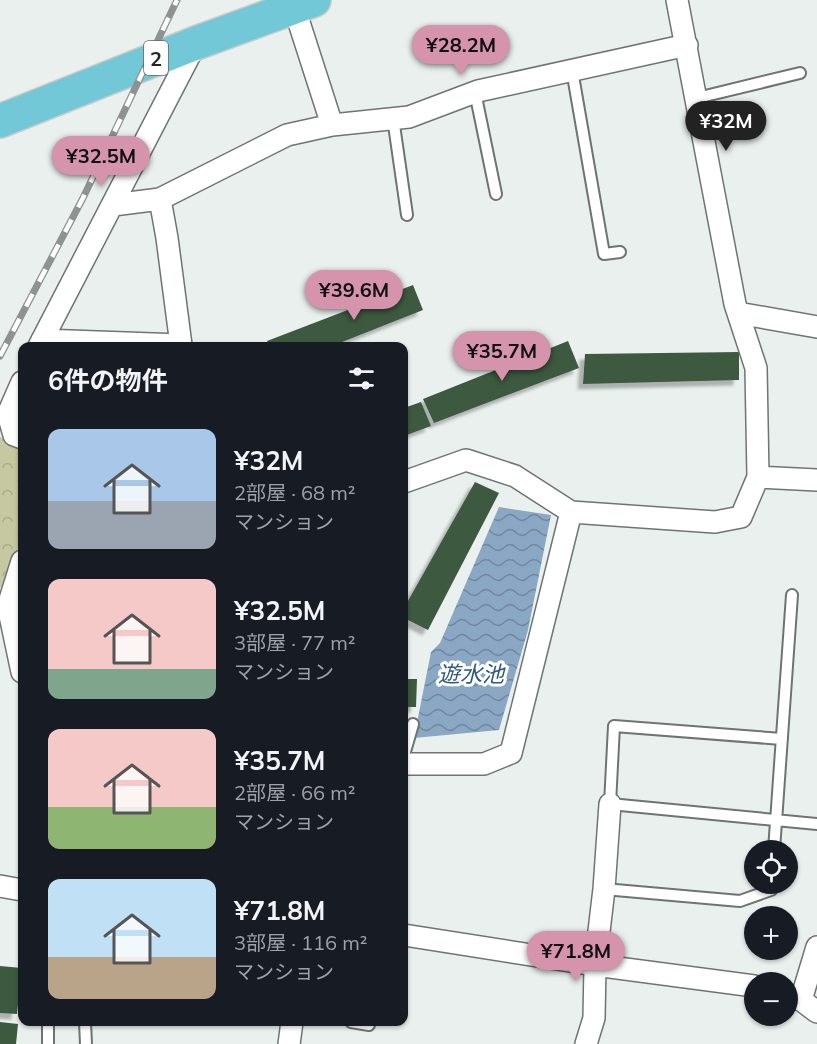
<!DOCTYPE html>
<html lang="ja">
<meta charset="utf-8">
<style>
body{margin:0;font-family:Mulish,"Noto Sans JP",sans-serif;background:#20242c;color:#f1f3f6;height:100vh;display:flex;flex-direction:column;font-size:22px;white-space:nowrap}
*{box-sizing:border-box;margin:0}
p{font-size:20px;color:#9ea1a6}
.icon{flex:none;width:33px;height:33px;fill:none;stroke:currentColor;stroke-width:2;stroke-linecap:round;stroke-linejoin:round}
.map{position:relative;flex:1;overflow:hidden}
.sheet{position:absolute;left:18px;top:342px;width:390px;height:684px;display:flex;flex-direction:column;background:#171b24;border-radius:12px;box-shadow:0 2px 4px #0004}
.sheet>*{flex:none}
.tools{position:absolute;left:744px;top:840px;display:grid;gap:12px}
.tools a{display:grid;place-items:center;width:54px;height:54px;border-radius:50%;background:#171b24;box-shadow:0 2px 4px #0004;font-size:30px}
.price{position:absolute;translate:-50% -51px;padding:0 14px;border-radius:21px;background:#d594ab;color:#111;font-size:20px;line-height:39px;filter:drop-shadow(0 2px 3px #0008)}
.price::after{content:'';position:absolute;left:50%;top:36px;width:18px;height:14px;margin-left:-9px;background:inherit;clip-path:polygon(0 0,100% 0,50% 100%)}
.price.selected{background:#222;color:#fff}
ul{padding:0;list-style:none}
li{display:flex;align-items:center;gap:18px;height:150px;padding:0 30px}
li span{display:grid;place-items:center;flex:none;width:168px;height:120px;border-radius:12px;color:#555}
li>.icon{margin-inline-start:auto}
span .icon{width:72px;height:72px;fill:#fffc;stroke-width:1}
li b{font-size:26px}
h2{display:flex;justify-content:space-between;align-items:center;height:72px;padding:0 30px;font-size:26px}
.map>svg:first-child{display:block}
.park{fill:url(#park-crowns)}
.water{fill:url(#water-waves)}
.building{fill:#3e5a40;filter:url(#shadow)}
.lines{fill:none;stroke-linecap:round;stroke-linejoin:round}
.service-casing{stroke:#6f7473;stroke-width:14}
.minor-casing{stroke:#6f7473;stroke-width:24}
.primary-casing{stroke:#cacbcb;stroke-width:36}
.service{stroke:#fff;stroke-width:10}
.minor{stroke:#fff;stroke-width:21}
.primary{stroke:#73c8d7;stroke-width:33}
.rail-casing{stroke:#8e9291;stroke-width:7}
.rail{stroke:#fff;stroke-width:4.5;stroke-dasharray:14;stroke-linecap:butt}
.labels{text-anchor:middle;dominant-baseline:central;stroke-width:6;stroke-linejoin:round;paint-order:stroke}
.shield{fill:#fff;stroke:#666766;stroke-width:1.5}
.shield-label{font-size:20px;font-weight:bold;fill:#242625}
.water-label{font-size:22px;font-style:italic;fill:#2c5881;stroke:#fff}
</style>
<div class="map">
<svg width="817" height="1044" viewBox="0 0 817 1044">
<defs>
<pattern id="park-crowns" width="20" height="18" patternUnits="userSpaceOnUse" patternTransform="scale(1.5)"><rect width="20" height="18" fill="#c5c8a1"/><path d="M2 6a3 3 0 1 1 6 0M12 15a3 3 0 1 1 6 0" fill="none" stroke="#a9ac8a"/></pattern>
<pattern id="water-waves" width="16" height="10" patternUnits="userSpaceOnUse" patternTransform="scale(1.5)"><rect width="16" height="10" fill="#8aa7c4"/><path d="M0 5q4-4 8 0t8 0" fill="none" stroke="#71889f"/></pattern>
<filter id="shadow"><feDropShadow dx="-5.5" dy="5.5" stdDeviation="1.5" flood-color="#0004"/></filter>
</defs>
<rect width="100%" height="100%" fill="#eaf0ee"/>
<path class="park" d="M0,437L22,446V539L0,589Z"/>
<path class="water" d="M499,507L551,515L528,630L499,730L414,738L431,652L440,643Z"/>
<path class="building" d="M413,285L423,310L332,346H269L267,341Z
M568,341L579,368L434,423L423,399Z
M739,352V380L583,384L585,354Z
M421,402L431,426L404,436V408Z
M475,482L499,493L428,630L404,618V608Z
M404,679H417L416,707H404Z
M0,966L22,968L17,1014L0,1013Z
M0,1022L18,1024L16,1044H0Z"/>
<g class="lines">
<g class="service-casing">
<path id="service" d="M572,70L604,254L620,252
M475,92L496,194
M697,98L800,73
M393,118L407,215
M782,739L614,726L610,804L817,824
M404,755L413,724
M774,850L792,595
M604,889L740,901L771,890V884
M85,1022L86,1044
M351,1022L369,1025
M48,1044V1022"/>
</g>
<g class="minor-casing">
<path id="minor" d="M294,7L332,125L409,117L478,91L687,45
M113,205L160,199L287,135L332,125
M738,313L817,327
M42,340L181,345L167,238L160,199
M39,346L196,43
M22,382L8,414L14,435L22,438
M758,477L817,480
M404,482L466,460L515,476L571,512
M22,561L8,606L22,672
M404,764H484L511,753L571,512L715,522L741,517L758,477L756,368L735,304L677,0
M0,886L22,890
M404,935L595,965L754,986
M788,995L801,1000L817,1012
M801,1000L817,947
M289,1044L292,1022
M586,1044L594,1018L595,965L604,889L610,804"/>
</g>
<g class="primary-casing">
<path id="primary" d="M0,121L196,43L314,0"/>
</g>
<use href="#service" class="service"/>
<use href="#minor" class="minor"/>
<use href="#primary" class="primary"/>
<g class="rail-casing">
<path id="rail" d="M0,356L83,198L177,0"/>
</g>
<use href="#rail" class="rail"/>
</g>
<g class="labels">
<rect class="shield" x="144" y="41" width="24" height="34" rx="4.5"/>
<g class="shield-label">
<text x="156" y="58">2</text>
</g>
<g class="water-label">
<text x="471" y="674">遊水池</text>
</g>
</g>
</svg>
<div class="tools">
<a><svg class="icon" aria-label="locate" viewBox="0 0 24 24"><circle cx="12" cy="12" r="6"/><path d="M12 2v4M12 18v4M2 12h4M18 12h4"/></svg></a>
<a>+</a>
<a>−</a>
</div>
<b class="price" style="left:461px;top:76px">¥28.2M</b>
<b class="price selected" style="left:726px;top:152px">¥32M</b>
<b class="price" style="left:101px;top:187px">¥32.5M</b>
<b class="price" style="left:354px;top:321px">¥39.6M</b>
<b class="price" style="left:502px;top:382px">¥35.7M</b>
<b class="price" style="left:576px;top:982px">¥71.8M</b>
<section class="sheet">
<h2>6件の物件<svg class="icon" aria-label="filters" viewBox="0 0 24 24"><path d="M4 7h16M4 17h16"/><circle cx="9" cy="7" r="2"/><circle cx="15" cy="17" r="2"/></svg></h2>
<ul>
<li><span style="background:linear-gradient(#a9c7e8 60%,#9aa5b1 0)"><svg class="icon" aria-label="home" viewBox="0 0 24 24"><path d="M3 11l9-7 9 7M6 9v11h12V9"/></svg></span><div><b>¥32M</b><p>2部屋 · 68 m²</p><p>マンション</p></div></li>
<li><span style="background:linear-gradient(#f6c9c9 75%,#7fa58c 0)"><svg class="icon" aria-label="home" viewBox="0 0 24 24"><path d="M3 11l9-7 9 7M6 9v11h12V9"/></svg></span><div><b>¥32.5M</b><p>3部屋 · 77 m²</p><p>マンション</p></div></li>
<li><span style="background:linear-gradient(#f6c9c9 65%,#8fb573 0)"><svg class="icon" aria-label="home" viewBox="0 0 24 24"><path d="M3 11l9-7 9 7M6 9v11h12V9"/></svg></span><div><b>¥35.7M</b><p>2部屋 · 66 m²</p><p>マンション</p></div></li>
<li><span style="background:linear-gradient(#bfe0f5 65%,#b9a48a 0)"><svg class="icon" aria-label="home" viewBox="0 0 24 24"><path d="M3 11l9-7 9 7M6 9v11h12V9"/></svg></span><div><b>¥71.8M</b><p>3部屋 · 116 m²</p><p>マンション</p></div></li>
</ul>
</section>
</div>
